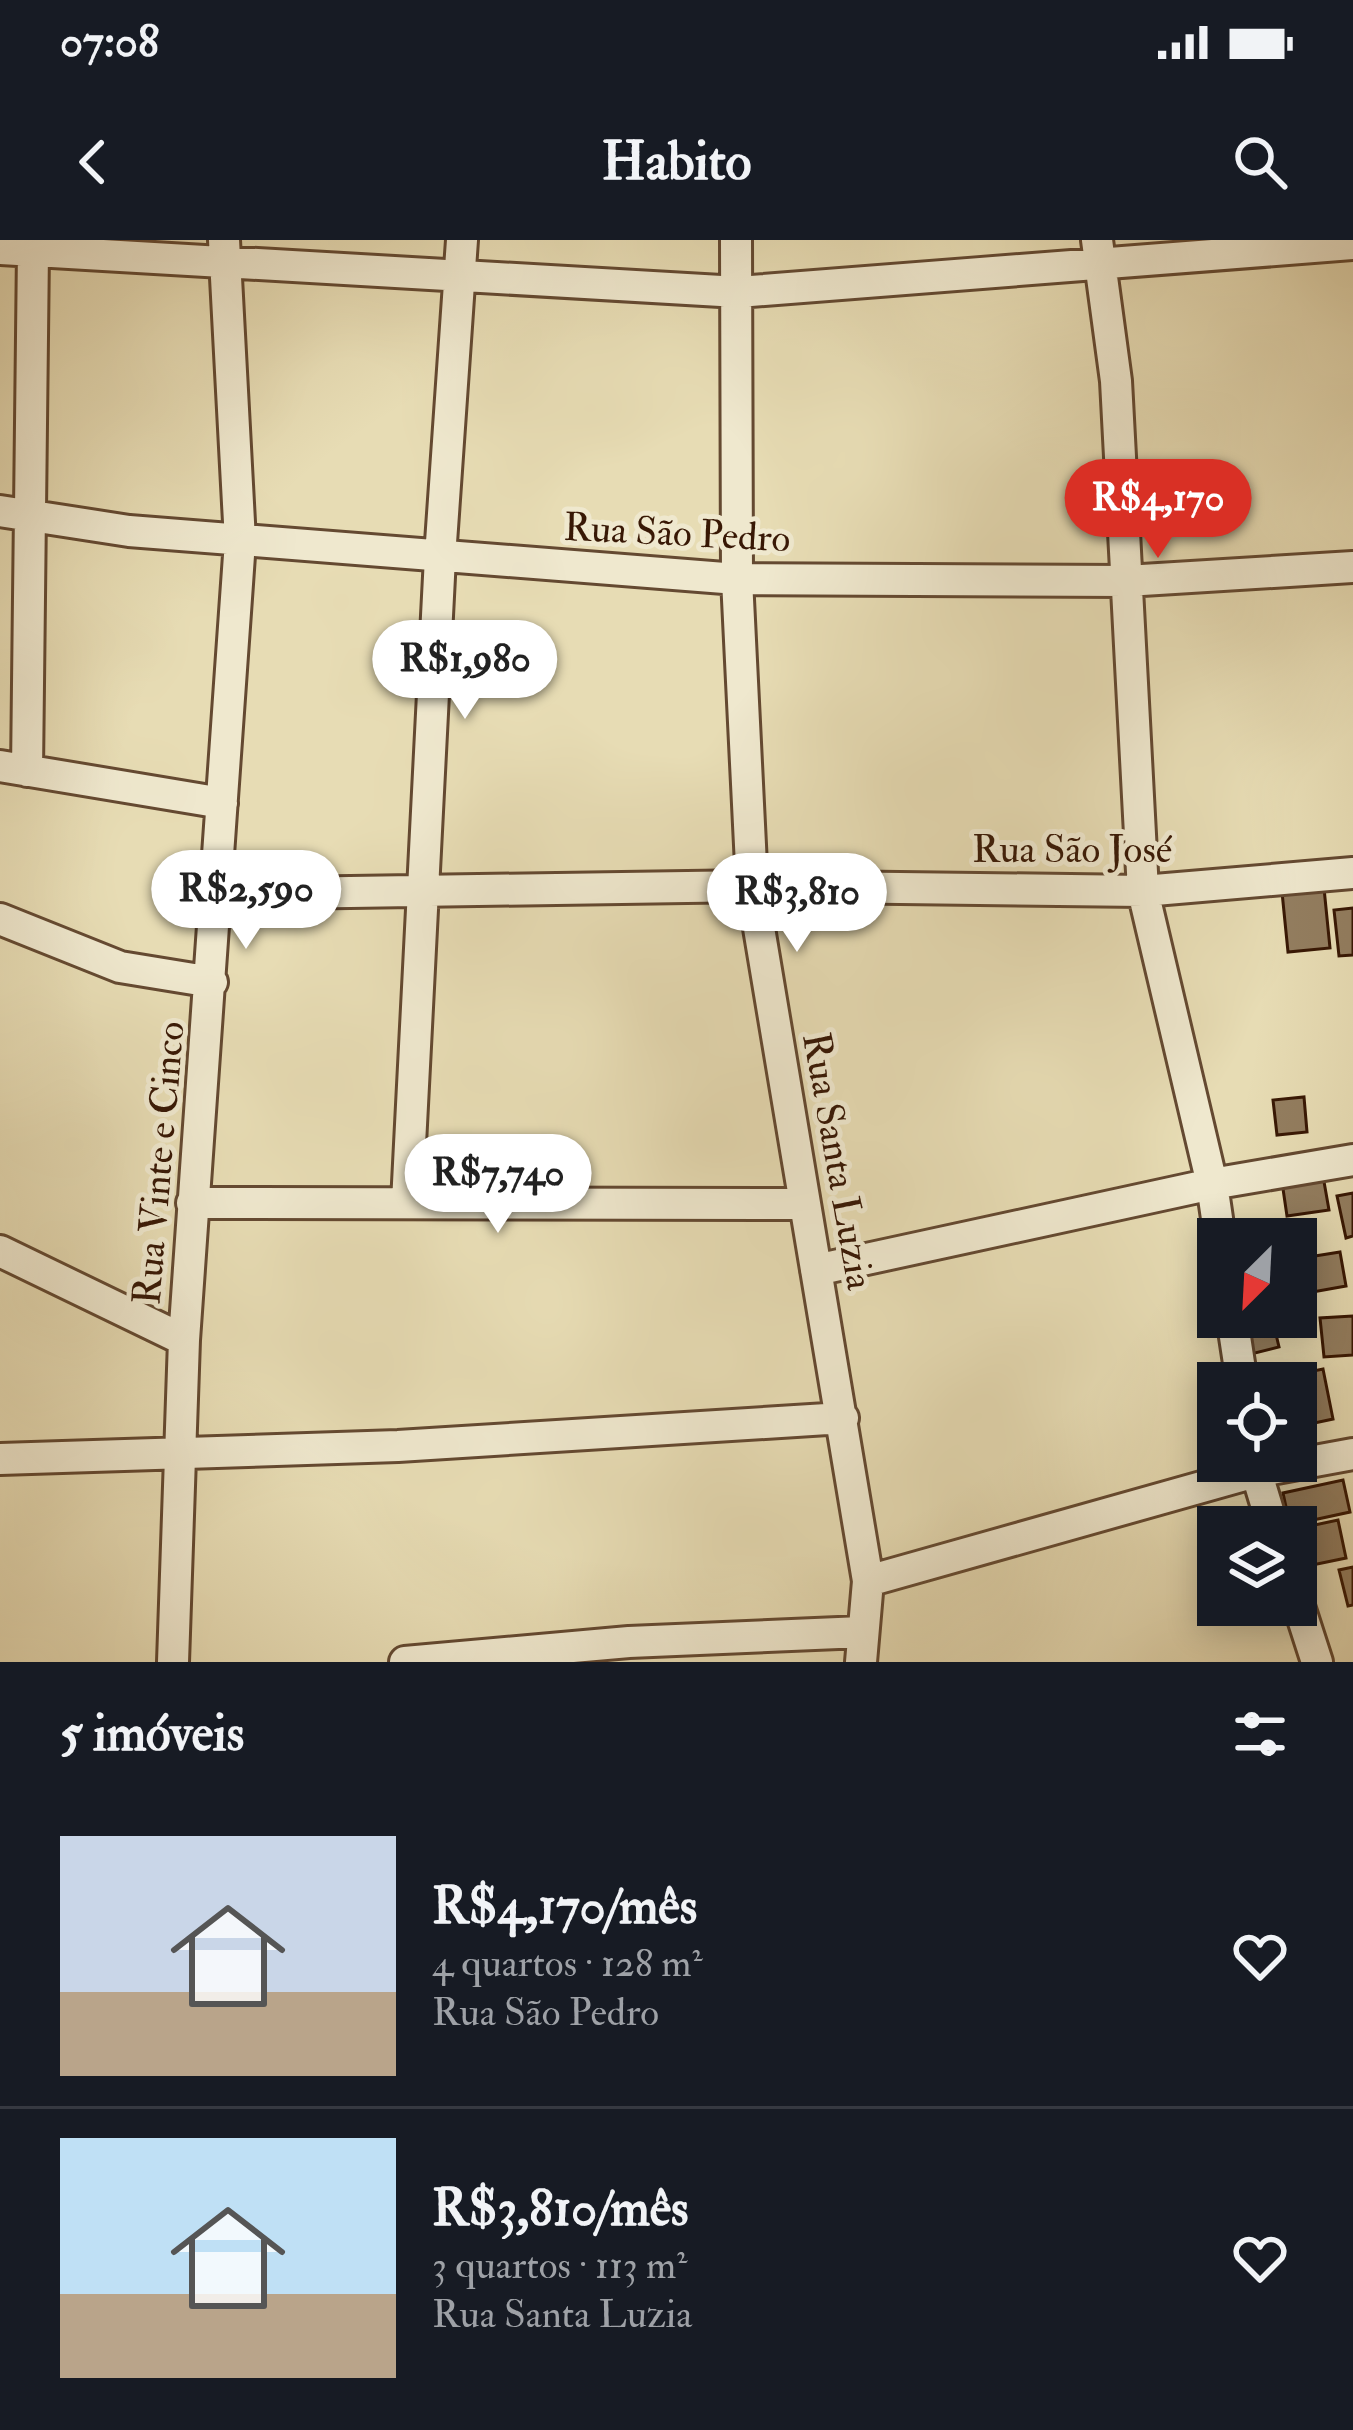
<!DOCTYPE html>
<html lang="pt">
<meta charset="utf-8">
<style>
body{margin:0;font-family:"IM FELL Double Pica",serif;background:#242831;color:#f1f3f6;height:100vh;display:flex;flex-direction:column;font-size:45px;white-space:nowrap}
*{box-sizing:border-box;margin:0}
p{font-size:39px;color:#9ea1a6}
.icon{flex:none;width:66px;height:66px;fill:none;stroke:currentColor;stroke-width:2;stroke-linecap:round;stroke-linejoin:round}
.map{position:relative;height:1422px;overflow:hidden}
.side{display:flex;flex-direction:column;background:#171b24;flex:1}
.side>*{flex:none}
.needle{width:78px;rotate:204deg}
.tools{position:absolute;left:1197px;top:978px;display:grid;gap:24px}
.tools a{display:grid;place-items:center;width:120px;height:120px;border-radius:0px;background:#171b24;box-shadow:0 6px 30px #0003;font-size:60px}
.price{position:absolute;translate:-50% -102px;padding:0 27px;border-radius:42px;background:#fff;color:#222;font-size:39px;line-height:78px;filter:drop-shadow(0 3px 6px #0008)}
.price::after{content:'';position:absolute;left:50%;top:72px;width:36px;height:27px;margin-left:-18px;background:inherit;clip-path:polygon(0 0,100% 0,50% 100%)}
.price.on{background:#d93025;color:#fff}
ul{padding:0;list-style:none}
li{display:flex;align-items:center;gap:36px;height:300px;padding:0 60px}
li+li{border-top:3px solid #363941}
li span{display:grid;place-items:center;flex:none;width:336px;height:240px;border-radius:0px;color:#555}
li>.icon{margin-inline-start:auto}
span .icon{width:144px;height:144px;fill:#fffc;stroke-width:1}
li b{font-size:51px}
h2{display:flex;justify-content:space-between;align-items:center;height:144px;padding:0 60px;font-size:51px}
.status{display:flex;justify-content:space-between;align-items:center;height:84px;padding:0 60px;background:#171b24;direction:ltr}
.status svg{height:33px;fill:currentColor}
header{display:flex;justify-content:space-between;align-items:center;height:156px;padding:0 60px;background:#171b24;font-size:54px;font-weight:800}
.map>svg:first-child{display:block}
.building{fill:#937e60;stroke:#381805;stroke-width:3}
.lines{fill:none;stroke-linecap:round;stroke-linejoin:round}
.minor-casing{stroke:#644931;stroke-width:36}
.minor{stroke:#efe8ce;stroke-width:30}
.labels{text-anchor:middle;dominant-baseline:central;stroke-width:10;stroke-linejoin:round;paint-order:stroke}
.street-label{font-size:39px;fill:#381805;stroke:#efe8ce}
</style>
<div class="status"><b>07:08</b><svg viewBox="0 0 49 12"><path d="M0 12V9h3v3zM5 12V6h3v6zM10 12V3h3v9zM15 12V0h3v12zM26 1h20v11H26zM47 4h2v5h-2z"/></svg></div>
<header><svg class="icon" aria-label="back" viewBox="0 0 24 24"><path d="M15 5l-7 7 7 7"/></svg>Habito<svg class="icon" aria-label="search" viewBox="0 0 24 24"><circle cx="10" cy="10" r="6"/><path d="M15 15l6 6"/></svg></header>
<div class="map">
<svg width="1353" height="1422" viewBox="0 0 1353 1422">
<rect width="100%" height="100%" fill="#e7dcb4"/>
<filter id="stains"><feTurbulence type="fractalNoise" baseFrequency=".00167" numOctaves="4"/><feColorMatrix values="0 0 0 0 .2 0 0 0 0 .09 0 0 0 0 .02 0 0 0 .5 -.17"/></filter>
<radialGradient id="worn" r=".72"><stop offset=".6" stop-color="#630" stop-opacity="0"/><stop offset="1" stop-color="#630" stop-opacity=".3"/></radialGradient>
<path class="building" d="M1323,638L1330,708L1288,712L1281,642Z
M1353,668V715L1339,716L1334,670Z
M1304,857L1307,892L1277,895L1273,860Z
M1323,936L1329,970L1287,976L1282,942Z
M1353,953V996L1346,998L1337,956Z
M1340,1012L1346,1046L1296,1055V1019Z
M1353,1076V1115L1324,1117L1320,1078Z
M1274,1086L1279,1107L1243,1116L1237,1095Z
M1323,1129L1333,1179L1296,1187V1143H1255Z
M1343,1240L1350,1272L1290,1285L1283,1253Z
M1338,1280L1346,1318L1298,1328L1296,1289Z
M1353,1327V1365L1348,1366L1339,1330Z"/>
<g class="lines">
<g class="minor-casing">
<path id="minor" d="M736,0L737,339L752,646L868,1341L861,1422
M1097,0L1116,141L1143,651L1212,944L1220,999
M0,9L738,52L1353,4
M0,271L129,291L737,339L1126,341L1353,327
M0,526L222,563
M27,531L33,10
M214,654L752,646L1143,651L1353,633
M0,679L120,727L212,742
M192,963L804,964
M407,963L440,317L462,0
M0,1011L184,1100
M816,1030L1212,944L1353,920
M1232,1077L1242,1143
M0,1219L398,1206L843,1178
M1253,1221L1273,1287
M868,1341L1255,1232L1353,1214
M1296,1357L1317,1422
M173,1422L184,1100L240,301L224,0
M405,1422L629,1402L862,1392"/>
</g>
<use href="#minor" class="minor"/>
</g>
<g class="labels">
<g class="street-label">
<text transform="translate(677 293) rotate(3)">Rua São Pedro</text>
<text x="1072" y="609">Rua São José</text>
<text transform="translate(838 921) rotate(80)">Rua Santa Luzia</text>
<text transform="translate(159 923) rotate(-85)">Rua Vinte e Cinco</text>
</g>
</g>
<rect width="100%" height="100%" filter="url(#stains)"/>
<rect width="100%" height="100%" fill="url(#worn)"/>
</svg>
<div class="tools">
<a><svg class="needle" viewBox="-14 -14 28 28"><path d="M0-13l5 13h-10z" fill="#e53935"/><path d="M0 13l5-13h-10z" fill="#9ea1a6"/></svg></a>
<a><svg class="icon" aria-label="locate" viewBox="0 0 24 24"><circle cx="12" cy="12" r="6"/><path d="M12 2v4M12 18v4M2 12h4M18 12h4"/></svg></a>
<a><svg class="icon" aria-label="layers" viewBox="0 0 24 24"><path d="M12 4l9 5-9 5-9-5zM3 14l9 5 9-5"/></svg></a>
</div>
<b class="price on" style="left:1158px;top:321px">R$4,170</b>
<b class="price" style="left:465px;top:482px">R$1,980</b>
<b class="price" style="left:246px;top:712px">R$2,590</b>
<b class="price" style="left:797px;top:715px">R$3,810</b>
<b class="price" style="left:498px;top:996px">R$7,740</b>
</div>
<section class="side">
<h2>5 imóveis<svg class="icon" aria-label="filters" viewBox="0 0 24 24"><path d="M4 7h16M4 17h16"/><circle cx="9" cy="7" r="2"/><circle cx="15" cy="17" r="2"/></svg></h2>
<ul>
<li><span style="background:linear-gradient(#c9d6e8 65%,#b9a48a 0)"><svg class="icon" aria-label="home" viewBox="0 0 24 24"><path d="M3 11l9-7 9 7M6 9v11h12V9"/></svg></span><div><b>R$4,170/mês</b><p>4 quartos · 128 m²</p><p>Rua São Pedro</p></div><svg class="icon" aria-label="heart" viewBox="0 0 24 24"><path d="M12 20l-8-8c-3-5 5-10 8-4 3-6 11-1 8 4z"/></svg></li>
<li><span style="background:linear-gradient(#bfe0f5 65%,#b9a48a 0)"><svg class="icon" aria-label="home" viewBox="0 0 24 24"><path d="M3 11l9-7 9 7M6 9v11h12V9"/></svg></span><div><b>R$3,810/mês</b><p>3 quartos · 113 m²</p><p>Rua Santa Luzia</p></div><svg class="icon" aria-label="heart" viewBox="0 0 24 24"><path d="M12 20l-8-8c-3-5 5-10 8-4 3-6 11-1 8 4z"/></svg></li>
</ul>
</section>
